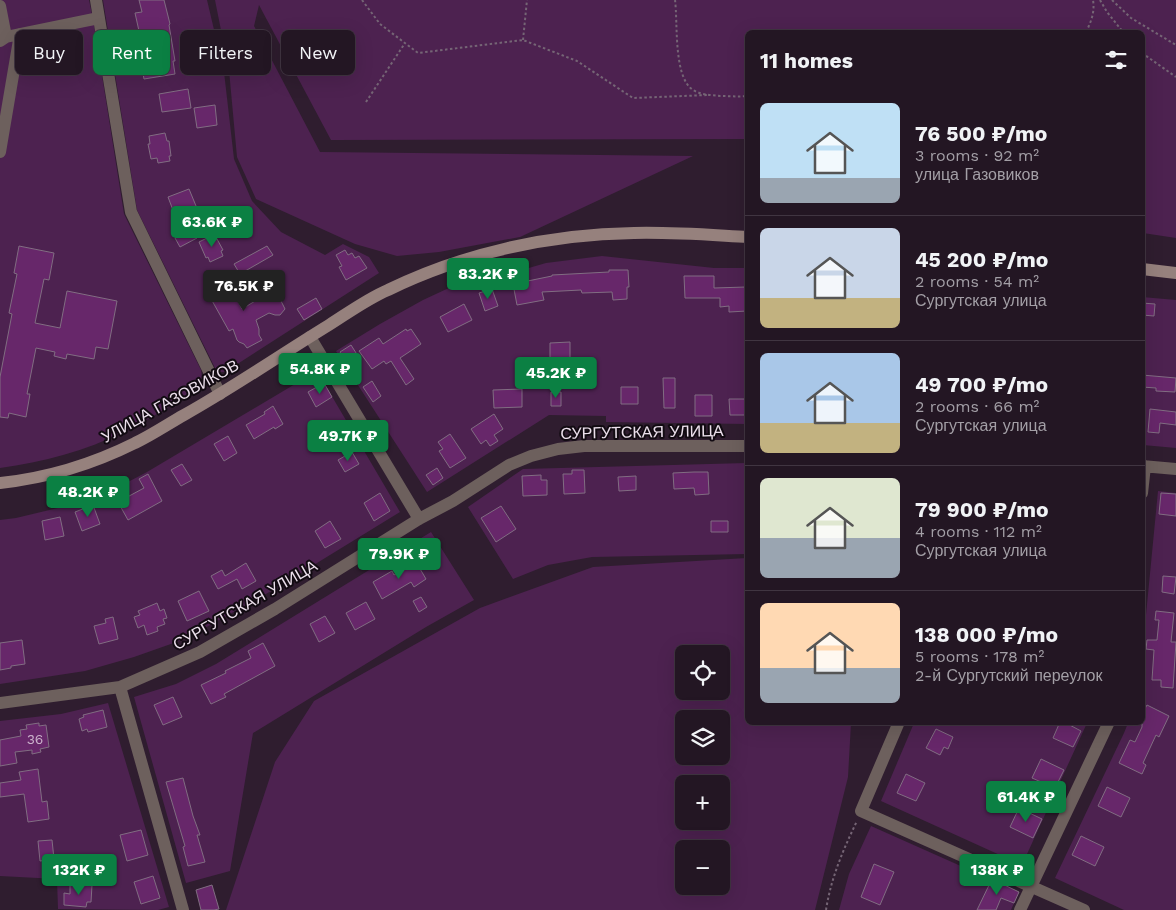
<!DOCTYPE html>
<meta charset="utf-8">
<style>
body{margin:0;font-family:"Work Sans",sans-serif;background:#2b1f2b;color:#f1f3f6;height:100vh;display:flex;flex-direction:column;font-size:19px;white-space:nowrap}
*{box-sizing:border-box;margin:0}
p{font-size:16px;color:#a39fa6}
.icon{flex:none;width:28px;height:28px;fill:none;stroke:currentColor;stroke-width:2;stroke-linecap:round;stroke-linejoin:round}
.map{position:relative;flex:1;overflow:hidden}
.sheet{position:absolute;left:745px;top:30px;width:400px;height:695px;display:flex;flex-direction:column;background:#231623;border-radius:8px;box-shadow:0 5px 20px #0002,0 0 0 1px #403541}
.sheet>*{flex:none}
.hud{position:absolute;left:15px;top:30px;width:475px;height:45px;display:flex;gap:10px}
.controls{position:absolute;left:675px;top:645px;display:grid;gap:10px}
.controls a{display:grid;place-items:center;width:55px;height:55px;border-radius:8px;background:#231623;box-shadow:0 5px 20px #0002,0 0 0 1px #403541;font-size:25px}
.price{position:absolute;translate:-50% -42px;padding:0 11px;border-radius:5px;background:#0b8043;color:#fff;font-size:16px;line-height:32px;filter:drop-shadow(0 1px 2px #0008)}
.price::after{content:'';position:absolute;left:50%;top:30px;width:15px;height:11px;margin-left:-8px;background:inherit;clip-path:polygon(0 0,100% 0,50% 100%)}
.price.current{background:#222;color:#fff}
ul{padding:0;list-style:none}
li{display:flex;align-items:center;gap:15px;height:125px;padding:0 15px}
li+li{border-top:1px solid #403541}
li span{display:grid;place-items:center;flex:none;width:140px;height:100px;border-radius:8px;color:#555}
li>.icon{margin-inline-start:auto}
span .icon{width:60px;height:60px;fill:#fffc;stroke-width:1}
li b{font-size:21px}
h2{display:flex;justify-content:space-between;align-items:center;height:60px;padding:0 15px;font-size:21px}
.tag{padding:0 18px;border-radius:8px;background:#231623;box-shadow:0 5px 20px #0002,0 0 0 1px #403541;font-size:18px;line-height:45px}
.tag.current{background:#0b8043;color:#fff}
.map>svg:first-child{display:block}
.green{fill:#4d2250;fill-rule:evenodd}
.building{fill:#67276a;stroke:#816d82}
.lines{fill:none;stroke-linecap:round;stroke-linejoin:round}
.path{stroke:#756575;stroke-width:2;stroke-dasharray:2.5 2.5;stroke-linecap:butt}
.street{stroke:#6d605d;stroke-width:12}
.secondary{stroke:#96817d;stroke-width:12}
.labels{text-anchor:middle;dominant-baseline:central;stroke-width:4;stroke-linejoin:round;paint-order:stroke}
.number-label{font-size:14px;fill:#cab1cb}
.street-label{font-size:16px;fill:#ebdfeb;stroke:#120b12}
</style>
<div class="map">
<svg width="1176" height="910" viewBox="0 0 1176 910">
<rect width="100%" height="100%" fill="#2f1d2f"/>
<path class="green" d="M0,0H89L93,19L124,214L201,370C203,380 200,387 193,393C170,406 148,420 125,431C86,451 43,462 0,468Z
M103,0H207L224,72L234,159L252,201L281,232L325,255L343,244L369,257L379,273L225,372H221L215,368L137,210Z
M215,0H1176V238L1143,233L1142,32H748L747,139L331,140L259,5L254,26L320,152L693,156L520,237L439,252L397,256L355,244L256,199L237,157L229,70Z
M602,256L714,268H747V424L606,422V416L549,415L427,492L336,351L380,324L423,300L464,281L467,290L505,275L546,263Z
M1142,297L1176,300V448L1143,445Z
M317,371L400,512L273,590L185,639L134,657L85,671L0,684V520L16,518L62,507L107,493L147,472Z
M747,463V554L592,557L548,565L513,579L468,507L523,469Z
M1158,491L1176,493V910H1124L1055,878L1124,733L1128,723L1142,722L1143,646Z
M431,532L474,600L426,627L253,733L230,871L186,883L134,697L176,684L216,664Z
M747,558L748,722L851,723L848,777L815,910H226L275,762L314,701L480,608L593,567ZM684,654H721V691H684ZM684,719H721V756H684ZM684,784H721V821H684ZM684,849H721V886H684Z
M108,703L169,907L158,910L58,909L57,879L0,876V721L61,714Z
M914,723H1087L1022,865L881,801Z
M871,826L1019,892L1011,910H839L849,874Z"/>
<path class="building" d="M139,0H164L170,24L169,25L175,61H173L175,74L144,79L142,68L147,67L141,30L139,31L135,13L142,12Z
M188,89L191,108L162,112L159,94Z
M215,105L217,125L197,128L194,108Z
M165,133L167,141H169L171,156H169L170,161L158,163L157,158L151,159L148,144H150L149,136Z
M189,189L201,218L188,224L197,238L180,247L175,238L182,234L168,197Z
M213,235L215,240L217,239L223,250L221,251L223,256L210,262L208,257L206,258L199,242Z
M19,246L54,253L49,280L44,279L35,323L60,328L67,291L117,301L108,349L96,347L94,359L67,354L66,359L54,356L55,352L36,348L27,394H30L26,417L9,413L8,418L0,417V377L12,314L9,313L17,274L14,273Z
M267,246L273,255L240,274L234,264Z
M345,250L348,255L352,253L355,258L359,256L367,268L346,280L339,267L342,266L336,255Z
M609,270H628L629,287H627V299L613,300L612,292L582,293L581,290L542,292L544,300L517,305L513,284L552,276V275L609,272Z
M684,276H714V288L746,287L747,311L729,312V306L720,307V298H685Z
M226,279L242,309L275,289L285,309L280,315H275L269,313L256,320L259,329V335L262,340L247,348L244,344L239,342L237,340L233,329L229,331L210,297L214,294L211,288Z
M492,289L498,306L485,311L479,293Z
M316,298L322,309L304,320L297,309Z
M1142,303L1155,304L1154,316L1142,315Z
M464,304L472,320L448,332L440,317Z
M406,329L407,331L411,329L421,344L400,358L414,379L406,385L391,361L386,364L384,361L372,369L359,351L379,338L383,344Z
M570,342V358L550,359V343Z
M351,345L358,356L347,363L340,352Z
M1142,375L1176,378L1175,392L1156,391V388L1142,387Z
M663,378H675V408H664Z
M372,381L381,396L373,402L363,387Z
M324,383L332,397L316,407L308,392Z
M621,387H638V404H621Z
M522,389V407L494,408L493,390Z
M551,392H561V406H551Z
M695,395H712V416H695Z
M729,399H748V415H730Z
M273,406L283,424L275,429L274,427L254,439L246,425L265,414L264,412Z
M1150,409L1176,412V425L1160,423L1159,433L1148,432Z
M494,414L503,429L494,435L498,441L490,446L486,440L481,444L471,429Z
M450,434L466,458L450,468L439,451L443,449L438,442Z
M228,436L237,453L224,461L214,444Z
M352,452L359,464L345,472L338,460Z
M182,464L192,480L181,486L171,470Z
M437,468L443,478L433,485L426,475Z
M572,470H584L585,493L564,494L563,474H572Z
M694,472H708L709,494L695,495L694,488L674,489L673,473Z
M148,474L162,501L128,520L118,502L144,488L139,479Z
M541,475V480H547V495L523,496L522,476Z
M636,476V490L619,491L618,477Z
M380,493L390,511L374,521L364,503Z
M1161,493L1176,494V516L1159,514Z
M93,505L100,524L82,531L75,512Z
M501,506L516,529L496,542L481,518Z
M60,517L64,536L45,540L42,521Z
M330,521L341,539L325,548L315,531Z
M711,521H728V532H711Z
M416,562L426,579L414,587L411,582L382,599L373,582L392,571L394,575Z
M246,563L256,581L242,589L237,579L218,589L211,576L222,570L225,576Z
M1163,576L1176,577L1174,594L1162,592Z
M199,591L209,611L187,621L178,601Z
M421,597L427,607L419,612L413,601Z
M366,602L375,619L355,630L346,613Z
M157,603L160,611L164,609L167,618L163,619L165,624L157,627L158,631L147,635L144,625L138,628L134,617L140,615L138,611Z
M1156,611L1174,613L1171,642H1176L1173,688L1161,687V680H1152L1154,650L1146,649L1147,640H1157L1159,620H1155Z
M325,616L335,633L319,642L310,624Z
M113,617L118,639L99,644L94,626L106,623L105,619Z
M22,640L25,664L11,666V668L0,670V643Z
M263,643L275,666L224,694L226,697L211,704L201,685L226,673L225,671L251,658L248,651Z
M173,697L182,717L163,725L154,705Z
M1147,705L1169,716L1159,737L1156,735L1143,763L1146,765L1142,774L1119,763L1130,740L1135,742L1142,727V714Z
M103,710L107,727L88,732L87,729L82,731L79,719L84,717L83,715Z
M1060,722H1064L1081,731L1073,747L1053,738Z
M39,723V726L46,725L49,747L40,749L41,752L32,754V750L15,752L17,763L0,766V740L21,736L20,730L27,729L26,725Z
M936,729L953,737L948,749L944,747L940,755L926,748Z
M1041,759L1064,770L1055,788L1032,778Z
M38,769L42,802L47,801L49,819L28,822L24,794L0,797V783L21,780L19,772Z
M906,774L925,783L916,801L897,793Z
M183,778L193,816L200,835H197L205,862L188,866L183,847L185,846L166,782Z
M1107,787L1130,798L1121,817L1098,806Z
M1019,808L1042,819L1033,838L1010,827Z
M141,830L148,855L127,861L120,835Z
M1081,836L1104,847L1095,866L1072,855Z
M52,840L54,859L40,861L38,841Z
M874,864L894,872L880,905L861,897Z
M153,876L160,898L141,904L134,882Z
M992,879L1019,892L1014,903L1001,898L996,910H977Z
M70,884L92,885L91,902H87L86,907L64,905V893L70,894Z
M212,885L219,909L214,910H201L196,890Z"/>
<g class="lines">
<path class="path" d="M362,0L380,24L418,53L523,40L577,61L633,98L708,95
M675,0C678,22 673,77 693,90C701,95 711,95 720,96C729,96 738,97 748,96
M1100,0L1107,12L1123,32
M1112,0L1131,18L1176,45
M1086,32C1091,22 1095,12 1093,0
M523,40L527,0
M1142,53L1176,77
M366,102L405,43
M826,910C831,878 843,850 857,821"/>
<path class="street" d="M96,0L131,212L220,394
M0,6L6,37
M0,41L6,37L20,34L99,18
M0,152L20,34
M310,337L419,519
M1142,466L1176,469
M1142,493L1145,466
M120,687L183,910
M0,703L120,687L200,652L275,609L419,519L453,501L509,465L531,456L558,449L584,446H748
M899,722L861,811L1084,910
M1020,910L1109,722"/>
<path class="secondary" d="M1142,269L1176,273
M0,483C47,478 93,464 135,443C152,435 168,424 184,415C234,387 280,355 329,325C348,313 367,299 388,290C464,253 550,234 634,233C672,232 710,235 748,237"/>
</g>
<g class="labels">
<g class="number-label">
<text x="35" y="739">36</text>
</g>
<g class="street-label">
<text transform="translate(170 401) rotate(-29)">УЛИЦА ГАЗОВИКОВ</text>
<text transform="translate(642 432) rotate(-1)">СУРГУТСКАЯ УЛИЦА</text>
<text transform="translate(245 605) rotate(-30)">СУРГУТСКАЯ УЛИЦА</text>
</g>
</g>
</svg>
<div class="controls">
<a><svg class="icon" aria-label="locate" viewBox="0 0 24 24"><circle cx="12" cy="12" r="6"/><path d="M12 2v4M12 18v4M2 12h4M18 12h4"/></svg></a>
<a><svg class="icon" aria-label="layers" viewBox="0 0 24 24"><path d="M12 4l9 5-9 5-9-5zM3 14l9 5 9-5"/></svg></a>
<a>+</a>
<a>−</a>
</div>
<b class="price" style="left:212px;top:248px">63.6K ₽</b>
<b class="price" style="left:488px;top:300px">83.2K ₽</b>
<b class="price current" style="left:244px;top:312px">76.5K ₽</b>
<b class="price" style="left:320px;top:395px">54.8K ₽</b>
<b class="price" style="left:556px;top:399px">45.2K ₽</b>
<b class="price" style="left:348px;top:462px">49.7K ₽</b>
<b class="price" style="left:88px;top:518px">48.2K ₽</b>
<b class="price" style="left:399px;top:580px">79.9K ₽</b>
<b class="price" style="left:1026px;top:823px">61.4K ₽</b>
<b class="price" style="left:79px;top:896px">132K ₽</b>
<b class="price" style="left:997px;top:896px">138K ₽</b>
<div class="hud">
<a class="tag">Buy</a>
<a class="tag current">Rent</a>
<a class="tag">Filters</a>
<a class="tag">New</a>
</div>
<section class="sheet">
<h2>11 homes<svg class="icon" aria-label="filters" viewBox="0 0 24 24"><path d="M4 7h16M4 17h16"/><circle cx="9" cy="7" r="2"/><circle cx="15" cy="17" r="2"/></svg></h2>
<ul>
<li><span style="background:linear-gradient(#bfe0f5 75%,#9aa5b1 0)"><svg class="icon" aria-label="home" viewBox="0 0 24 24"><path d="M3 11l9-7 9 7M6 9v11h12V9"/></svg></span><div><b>76 500 ₽/mo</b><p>3 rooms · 92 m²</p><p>улица Газовиков</p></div></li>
<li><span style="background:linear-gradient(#c9d6e8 70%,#c2b280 0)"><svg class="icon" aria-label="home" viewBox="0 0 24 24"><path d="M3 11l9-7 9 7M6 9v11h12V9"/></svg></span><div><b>45 200 ₽/mo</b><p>2 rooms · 54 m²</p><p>Сургутская улица</p></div></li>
<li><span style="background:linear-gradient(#a9c7e8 70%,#c2b280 0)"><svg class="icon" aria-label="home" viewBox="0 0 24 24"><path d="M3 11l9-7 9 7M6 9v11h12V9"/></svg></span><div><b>49 700 ₽/mo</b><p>2 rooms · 66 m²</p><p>Сургутская улица</p></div></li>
<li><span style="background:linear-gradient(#dfe7d0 60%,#9aa5b1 0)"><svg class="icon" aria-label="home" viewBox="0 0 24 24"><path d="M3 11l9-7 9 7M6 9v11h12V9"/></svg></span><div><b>79 900 ₽/mo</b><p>4 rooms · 112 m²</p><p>Сургутская улица</p></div></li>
<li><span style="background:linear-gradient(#ffd9b3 65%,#9aa5b1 0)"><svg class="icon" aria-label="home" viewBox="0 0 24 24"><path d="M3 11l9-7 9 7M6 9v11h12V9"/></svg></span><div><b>138 000 ₽/mo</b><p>5 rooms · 178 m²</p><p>2-й Сургутский переулок</p></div></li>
</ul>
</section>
</div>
